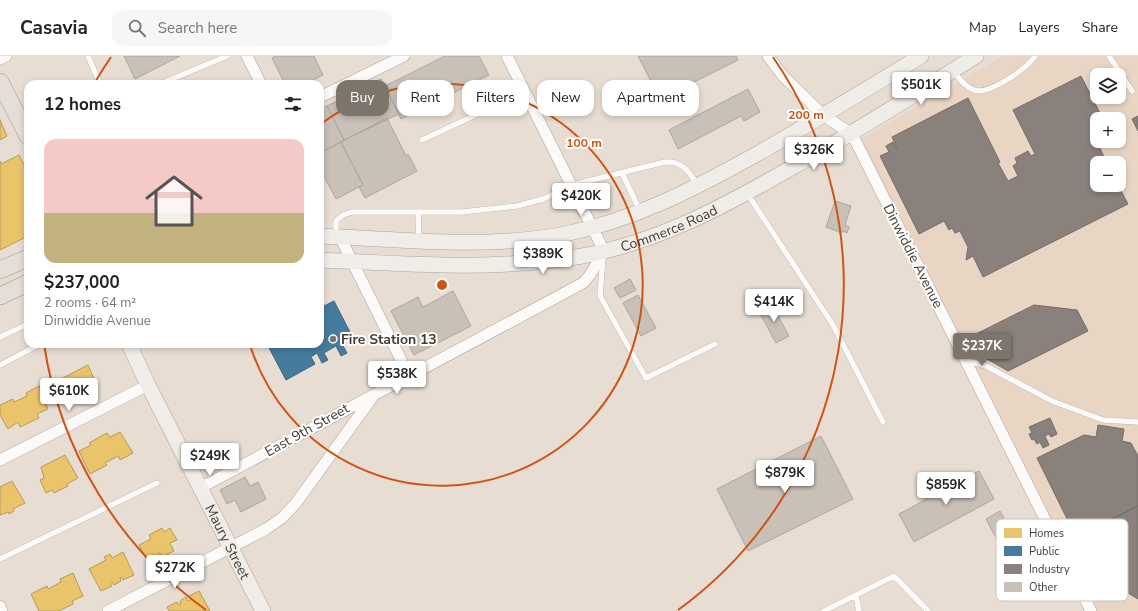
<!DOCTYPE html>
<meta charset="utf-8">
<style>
body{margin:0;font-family:"Nunito Sans",sans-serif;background:#f6f6f6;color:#222;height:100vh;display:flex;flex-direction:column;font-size:15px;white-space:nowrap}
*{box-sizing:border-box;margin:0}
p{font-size:13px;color:#767676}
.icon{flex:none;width:22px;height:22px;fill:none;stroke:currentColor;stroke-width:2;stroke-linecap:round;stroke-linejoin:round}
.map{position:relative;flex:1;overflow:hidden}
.drawer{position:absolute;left:24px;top:24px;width:300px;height:268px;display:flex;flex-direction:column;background:#fff;border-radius:12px;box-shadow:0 2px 6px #0003}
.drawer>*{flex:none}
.banner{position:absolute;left:336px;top:24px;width:380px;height:36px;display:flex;gap:8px}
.controls{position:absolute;left:1090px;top:12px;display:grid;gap:8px}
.controls a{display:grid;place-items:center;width:36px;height:36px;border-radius:8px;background:#fff;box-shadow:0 2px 6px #0003;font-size:20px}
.price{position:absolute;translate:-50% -34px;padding:0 9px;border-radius:4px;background:#fff;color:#222;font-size:13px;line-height:26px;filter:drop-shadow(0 1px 2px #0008)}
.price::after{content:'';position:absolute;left:50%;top:24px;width:12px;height:9px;margin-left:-6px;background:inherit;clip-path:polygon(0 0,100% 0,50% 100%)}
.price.active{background:#7d746c;color:#fff}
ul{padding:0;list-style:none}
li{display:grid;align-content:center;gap:8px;height:212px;padding:0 20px}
li span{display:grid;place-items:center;height:124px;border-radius:12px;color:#555}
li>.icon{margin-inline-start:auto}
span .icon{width:72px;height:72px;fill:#fffc;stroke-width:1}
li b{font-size:17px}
h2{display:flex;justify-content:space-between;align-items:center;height:48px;padding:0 20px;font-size:17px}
.chip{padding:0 14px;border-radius:12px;background:#fff;box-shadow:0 2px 6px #0003;font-size:14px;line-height:36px}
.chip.active{background:#7d746c;color:#fff}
header{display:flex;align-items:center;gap:24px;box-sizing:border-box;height:56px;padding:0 20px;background:#fff;border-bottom:1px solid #e0e0e0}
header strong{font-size:19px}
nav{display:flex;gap:22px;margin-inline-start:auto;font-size:14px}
.search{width:280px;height:36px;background:#f6f6f6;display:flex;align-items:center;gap:10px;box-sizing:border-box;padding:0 14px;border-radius:12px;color:#767676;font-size:15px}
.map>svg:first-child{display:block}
.built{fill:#e8d5c4;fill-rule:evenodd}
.homes{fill:#e9c46a;stroke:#b79b5a}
.public{fill:#457b9d;stroke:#44687e}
.industry{fill:#8a817c;stroke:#756c66}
.building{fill:#c9c0b8;stroke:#aea69f}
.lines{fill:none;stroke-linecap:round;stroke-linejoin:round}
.lane-casing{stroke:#aaa29a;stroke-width:6}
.street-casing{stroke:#aaa29a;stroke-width:12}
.secondary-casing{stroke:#aaa29a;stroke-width:16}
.primary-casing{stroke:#a7998d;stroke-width:18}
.lane{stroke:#fcfaf8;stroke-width:5.5}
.street{stroke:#fcfaf8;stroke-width:11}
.secondary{stroke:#f0ece8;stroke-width:15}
.primary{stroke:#e4ded8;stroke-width:17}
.ring{fill:none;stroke:#cf5412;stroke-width:2}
.poi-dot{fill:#7d746c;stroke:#fff;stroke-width:1.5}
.labels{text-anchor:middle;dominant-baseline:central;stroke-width:4;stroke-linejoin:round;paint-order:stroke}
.street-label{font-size:14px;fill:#433b34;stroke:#fff}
.poi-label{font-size:14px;font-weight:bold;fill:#433b34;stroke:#fff;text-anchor:start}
.key{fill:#fff;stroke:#c7c4c2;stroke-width:1}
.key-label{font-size:11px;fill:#433b34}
.centre{fill:#cf5412;stroke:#fff;stroke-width:2}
.ring-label{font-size:12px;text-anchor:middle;font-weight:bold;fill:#cf5412;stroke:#fff;stroke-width:4;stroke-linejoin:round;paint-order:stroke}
</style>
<header>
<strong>Casavia</strong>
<div class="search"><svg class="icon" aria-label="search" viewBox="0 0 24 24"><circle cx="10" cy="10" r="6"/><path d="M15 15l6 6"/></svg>Search here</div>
<nav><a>Map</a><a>Layers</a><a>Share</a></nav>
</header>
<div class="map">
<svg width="1138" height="555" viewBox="0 0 1138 555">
<rect width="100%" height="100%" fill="#e8ddd3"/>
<path class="built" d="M1003,0H1138V555H1098L859,85ZM1097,19H1119V41H1097ZM1097,63H1119V85H1097ZM1097,107H1119V129H1097Z"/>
<path class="homes" d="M0,64L7,80L0,84Z
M19,99L28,116V180L0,194V105L1,108Z
M88,309L98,332L88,337L87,335L85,336L86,338L79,342L77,339L76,340L77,343L66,348L55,326Z
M39,330L48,353L37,358L39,362L20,371L18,366L8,373L0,359V349L13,343L14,346L27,340L26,337Z
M120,376L133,397L120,404L118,400L105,407L107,409L90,418L79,395L91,389L89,387L107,377L110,381Z
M65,399L78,422L67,428L68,430L54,437L52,434L46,437L40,424L44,422L41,411Z
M12,425L25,447L13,453L14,455L9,458L8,456L0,459V431Z
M162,472L164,476L170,472L177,484L170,487L174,495L162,501L160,497L158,498L161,505L150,510L139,489L151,483L149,479Z
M123,496L134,519L123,524L122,521L120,522L121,525L114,529L112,526L110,527L112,530L101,535L89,513L106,504L104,501L110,498L112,502Z
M73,517L83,540L72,545L73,548L59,555H39L31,538L47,530L48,533L61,526L60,523Z
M199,535L210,555H169L167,551L177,546L179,549L181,548L180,545L186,541L188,545L191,543L189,540Z"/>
<path class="public" d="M320,244L324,250L334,245L352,280L341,286L347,297L341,300L336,290L324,297L328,304L322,307L317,297L311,301L315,308L286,324L267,288H320Z"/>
<path class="industry" d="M1081,20L1103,63H1097V68L1090,72L1107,107H1097V129H1118L1128,148L983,221L973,200L966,204L968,191L960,175L955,177L952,172L949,174L944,165L919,178L880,100L889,96L886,90L893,86L896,92H897L892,81L968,42L1000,106L998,107L1008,125L1018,120L1013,110L1017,107L1015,102L1028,95L1031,100L1035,98L1013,54Z
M1138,60V75L1132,63Z
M1034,249L1077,254L1088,275L1008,315L982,300L972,280Z
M1050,362L1057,378L1051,381L1049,378L1045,380L1049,389L1043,392L1040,386L1037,388L1034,383L1032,384L1029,378L1032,377L1029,371Z
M1098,369L1124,373L1122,385L1131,387L1138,400V450L1076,481L1037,402L1084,379L1096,381Z
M1138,450V543L1094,516L1076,481Z"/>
<path class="building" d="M124,0H180L135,23Z
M276,0H314L323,19L305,28H285L272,2Z
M445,0H479L489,19L401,63L385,30Z
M638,0H736L738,4L660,43Z
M381,23L399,58L344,84L327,50Z
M748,33L760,56L744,65L741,60L678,93L669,74Z
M327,50L344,84L320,97V53Z
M387,62L406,100L408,98L417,115L365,142L359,131L363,129L341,86Z
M341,86L363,129L336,143L320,113V97Z
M835,145L851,150L845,169L849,171L847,177L843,175L842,177L826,171Z
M630,223L636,234L620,242L614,232Z
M453,235L471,270L414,299L391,255L418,241L423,251Z
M638,239L656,272L641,280L623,247Z
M771,247L789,280L776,287L758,254Z
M821,380L853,443L748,495L717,433Z
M979,415L994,443L914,486L899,458Z
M245,421L250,430L258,426L266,443L241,456L235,444L227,448L220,434Z
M1000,455L1015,483L1001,491L986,463Z"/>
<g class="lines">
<g class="lane-casing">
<path id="lane" d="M88,0L100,28
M1109,0L1132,35
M953,15C959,22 965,31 974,34C988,40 1028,12 1035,0
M160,28L227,0
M422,84L525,36
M622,117L640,155
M747,137L833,269L883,366
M418,156L419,184
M336,181V165L343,159L352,156H462L517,150L543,143L572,129L665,106C683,105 688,115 698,129
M603,201L600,240L646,322L715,288
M0,281L28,268
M965,304L986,310L1052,345L1103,364L1138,366
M0,309L40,288
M0,503L157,427
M856,539L859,555
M824,555L894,520L928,555"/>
</g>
<g class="street-casing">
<path id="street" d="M247,0L261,28
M768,0L783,20L824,60L852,78L1091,555
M0,3L6,0
M320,41L404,0
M340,181L409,320
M0,404L148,329
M200,432L583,227L590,219L604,195L507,0
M0,550L2,555
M108,555L266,473L282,462L296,447L374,339"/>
</g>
<g class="secondary-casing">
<g id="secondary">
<path d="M320,180C399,183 482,193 560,179C633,165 692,134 757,98C813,66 867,33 921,0"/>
<path id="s1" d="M320,204C408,208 495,215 582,200C658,186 725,150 791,112C854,77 915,38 976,0"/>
<path id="s2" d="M129,288L148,329L263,555"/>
</g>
</g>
<g class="primary-casing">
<path id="primary" d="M0,26L28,80
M0,214L28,202
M0,240L28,227"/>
</g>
<use href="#lane" class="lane"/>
<use href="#street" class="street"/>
<use href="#secondary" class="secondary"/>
<use href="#primary" class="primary"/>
</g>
<g class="ring">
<path d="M321 68A201 201 0 1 1 250 289"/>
<path d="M206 554A402 402 0 0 1 44 288M94 28A402 402 0 0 1 111 1M773 1A402 402 0 0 1 678 554"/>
</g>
<circle class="poi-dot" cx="333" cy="283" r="4"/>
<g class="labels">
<g class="street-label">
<text stroke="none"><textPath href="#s1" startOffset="354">Commerce Road</textPath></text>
<text transform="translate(913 200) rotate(63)">Dinwiddie Avenue</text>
<text transform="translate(307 374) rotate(-29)">East 9th Street</text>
<text stroke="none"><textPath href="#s2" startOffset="221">Maury Street</textPath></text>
</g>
<g class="poi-label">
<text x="341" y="283">Fire Station 13</text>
</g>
</g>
<rect x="996" y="463" width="132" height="82" rx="6" class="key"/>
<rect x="1004" y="472" width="18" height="10" fill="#e9c46a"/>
<rect x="1004" y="490" width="18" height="10" fill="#457b9d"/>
<rect x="1004" y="508" width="18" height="10" fill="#8a817c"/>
<rect x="1004" y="526" width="18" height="10" fill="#c9c0b8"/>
<g class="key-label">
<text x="1029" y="481">Homes</text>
<text x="1029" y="499">Public</text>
<text x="1029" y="517">Industry</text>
<text x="1029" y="535">Other</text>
</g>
<circle cx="442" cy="229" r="6" class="centre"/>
<g class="ring-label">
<text x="806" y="63">200 m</text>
<text x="584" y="91">100 m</text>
</g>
</svg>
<div class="controls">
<a><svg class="icon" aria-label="layers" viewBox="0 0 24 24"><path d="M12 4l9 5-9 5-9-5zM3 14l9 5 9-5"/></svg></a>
<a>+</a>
<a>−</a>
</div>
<b class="price" style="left:921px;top:50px">$501K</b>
<b class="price" style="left:814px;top:115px">$326K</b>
<b class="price" style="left:581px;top:161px">$420K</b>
<b class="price" style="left:543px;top:219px">$389K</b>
<b class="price" style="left:774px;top:267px">$414K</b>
<b class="price active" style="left:982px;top:311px">$237K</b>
<b class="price" style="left:397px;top:339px">$538K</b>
<b class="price" style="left:69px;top:356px">$610K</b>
<b class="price" style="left:210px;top:421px">$249K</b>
<b class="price" style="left:785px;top:438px">$879K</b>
<b class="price" style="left:946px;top:450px">$859K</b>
<b class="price" style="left:175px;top:533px">$272K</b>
<div class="banner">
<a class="chip active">Buy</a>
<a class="chip">Rent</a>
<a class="chip">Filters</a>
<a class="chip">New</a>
<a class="chip">Apartment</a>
</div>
<section class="drawer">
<h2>12 homes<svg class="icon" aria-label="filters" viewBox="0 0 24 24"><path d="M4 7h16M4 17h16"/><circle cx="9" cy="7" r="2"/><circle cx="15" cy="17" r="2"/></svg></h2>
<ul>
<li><span style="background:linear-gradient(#f6c9c9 60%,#c2b280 0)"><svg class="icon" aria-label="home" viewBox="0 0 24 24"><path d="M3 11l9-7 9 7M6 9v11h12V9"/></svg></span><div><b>$237,000</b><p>2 rooms · 64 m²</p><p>Dinwiddie Avenue</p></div></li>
</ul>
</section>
</div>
